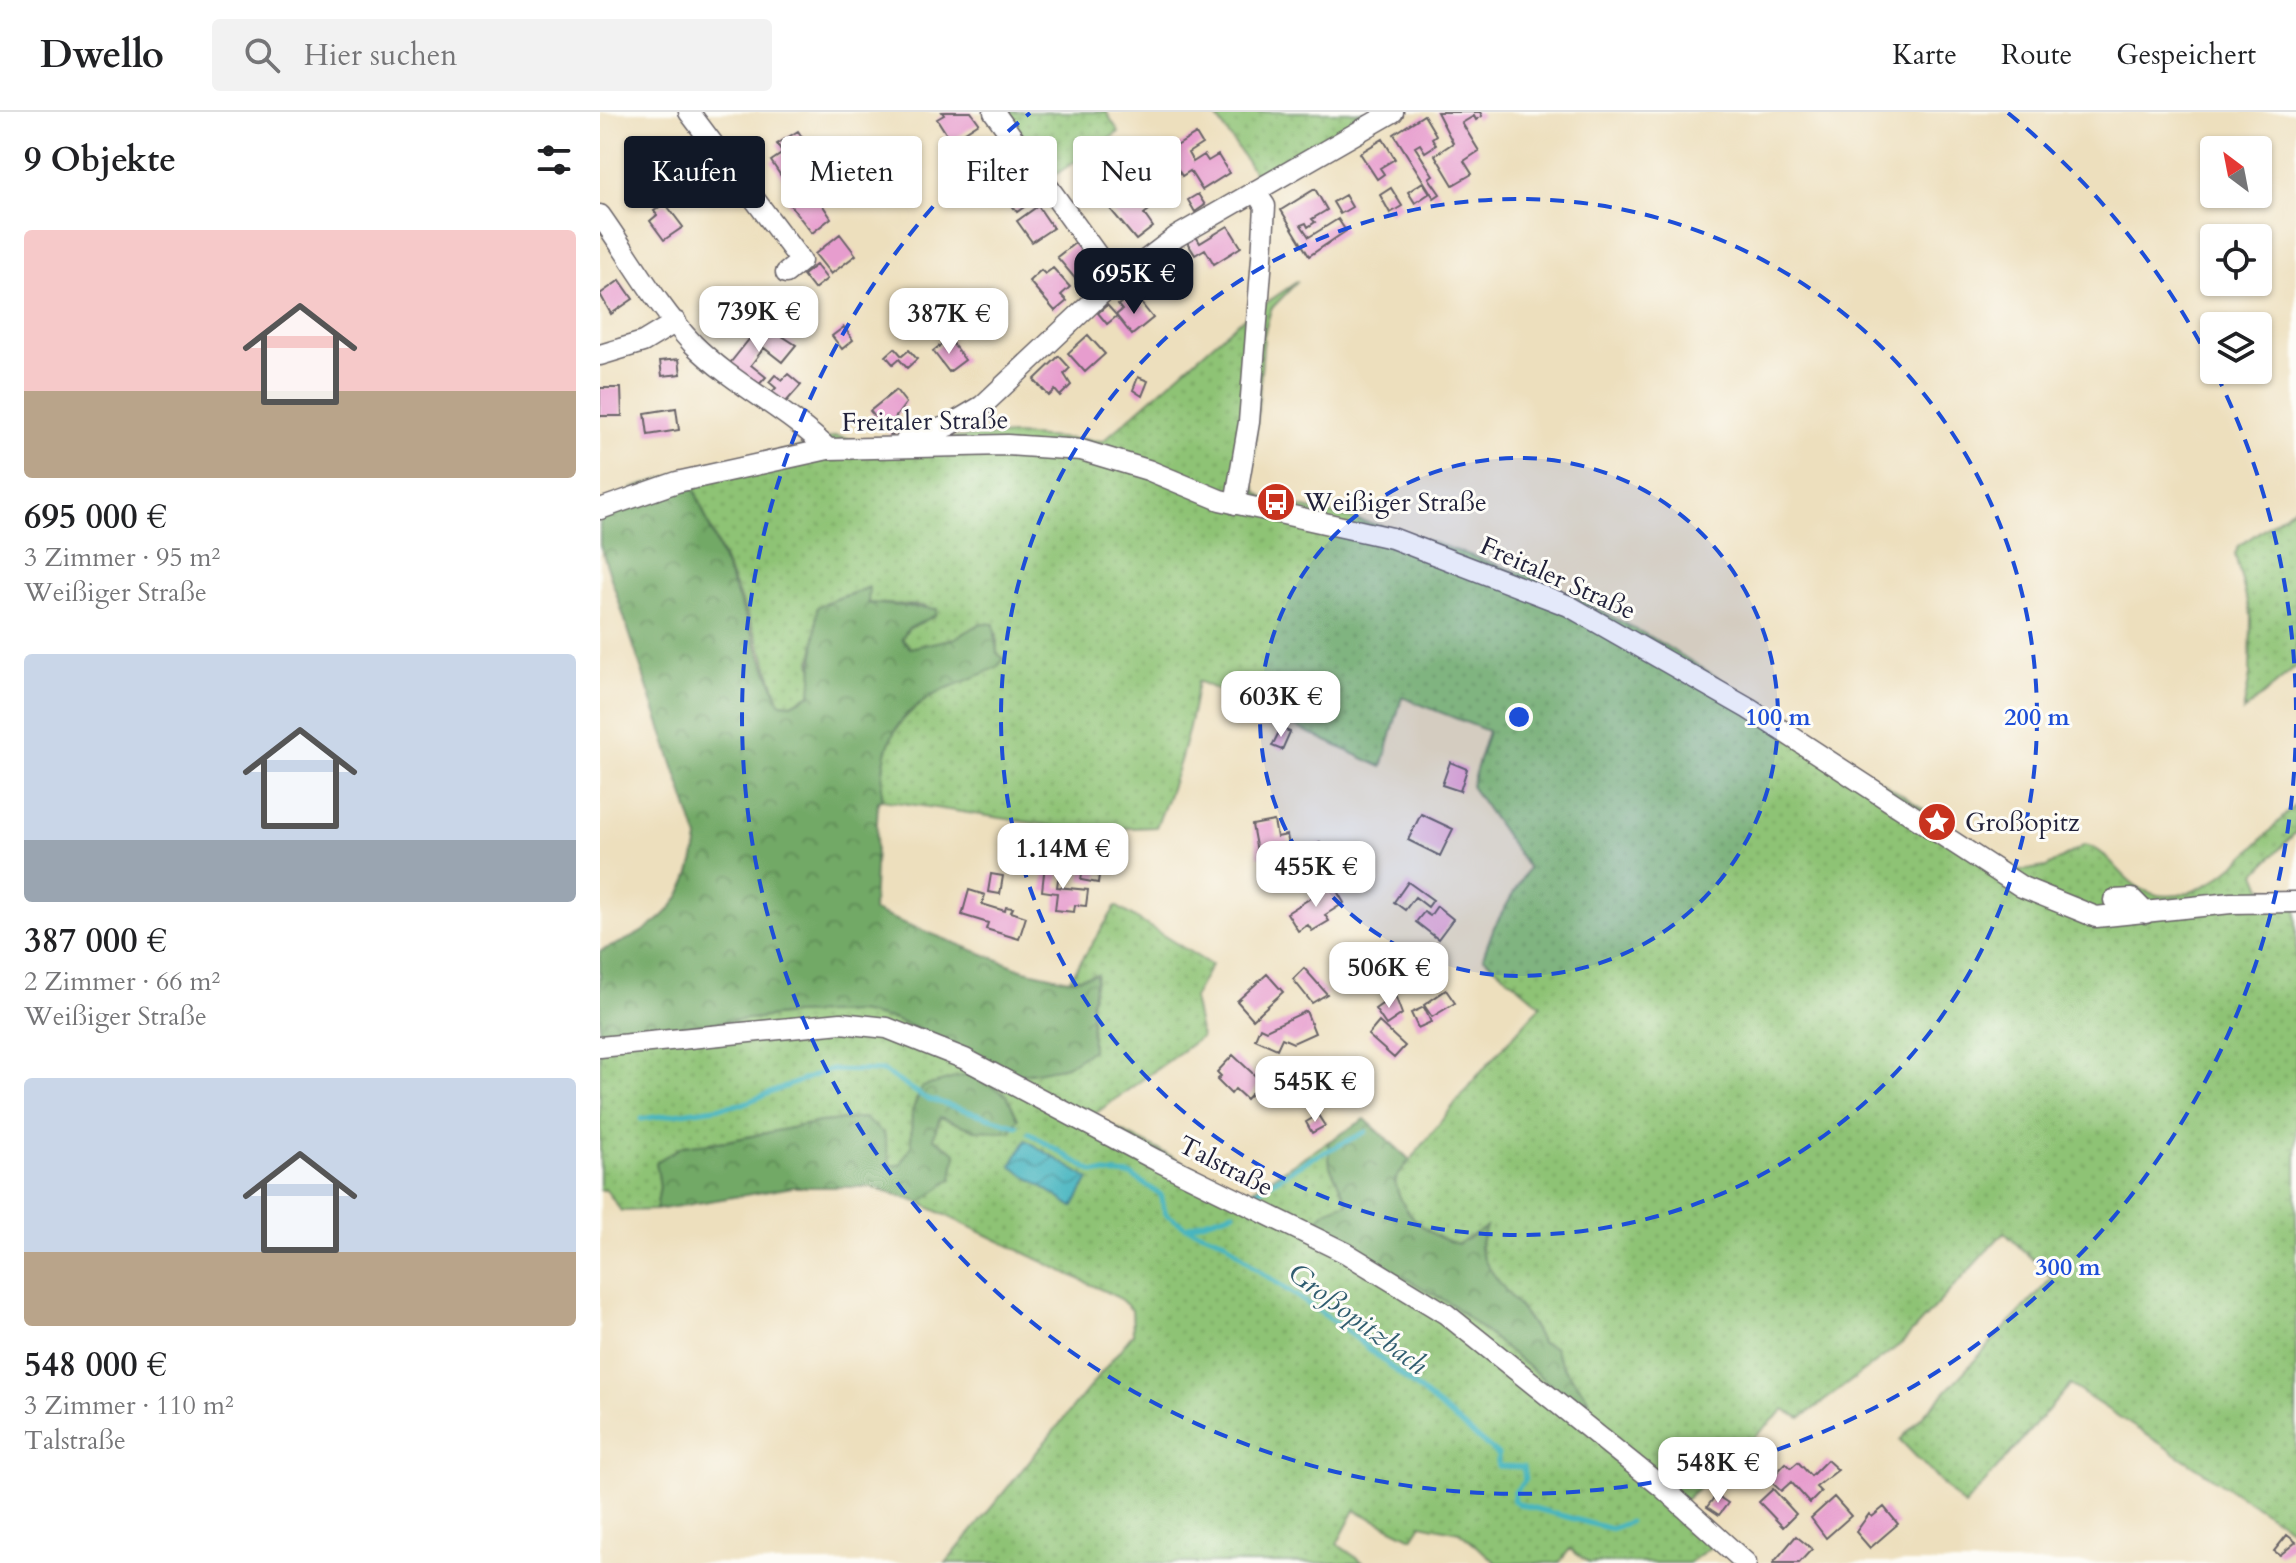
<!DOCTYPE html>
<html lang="de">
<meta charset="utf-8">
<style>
body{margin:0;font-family:Cardo,serif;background:#f2f2f2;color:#202124;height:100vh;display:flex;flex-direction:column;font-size:30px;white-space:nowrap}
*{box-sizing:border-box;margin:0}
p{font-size:26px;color:#757577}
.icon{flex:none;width:44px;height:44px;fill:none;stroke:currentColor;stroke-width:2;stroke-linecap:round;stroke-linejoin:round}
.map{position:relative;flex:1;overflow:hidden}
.sheet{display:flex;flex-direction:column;background:#fff;width:600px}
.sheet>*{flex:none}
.hud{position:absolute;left:24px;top:24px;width:760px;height:72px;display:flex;gap:16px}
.needle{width:52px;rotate:328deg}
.fabs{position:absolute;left:1600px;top:24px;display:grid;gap:16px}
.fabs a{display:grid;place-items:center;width:72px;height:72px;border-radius:8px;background:#fff;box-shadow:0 2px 6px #0004;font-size:40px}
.price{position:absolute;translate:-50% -68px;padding:0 18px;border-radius:16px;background:#fff;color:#222;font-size:26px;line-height:52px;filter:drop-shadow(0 2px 4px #0008)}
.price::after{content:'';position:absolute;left:50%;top:48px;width:24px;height:18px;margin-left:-12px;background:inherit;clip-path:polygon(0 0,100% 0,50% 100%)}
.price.selected{background:#111827;color:#fff}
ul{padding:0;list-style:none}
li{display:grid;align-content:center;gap:16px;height:424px;padding:0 24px}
li span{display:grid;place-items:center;height:248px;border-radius:8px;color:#555}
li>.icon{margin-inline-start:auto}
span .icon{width:144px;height:144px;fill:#fffc;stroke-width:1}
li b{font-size:34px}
h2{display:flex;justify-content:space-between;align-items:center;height:96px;padding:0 24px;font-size:34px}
.chip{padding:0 28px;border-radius:8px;background:#fff;box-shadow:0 2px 6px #0004;font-size:28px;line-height:72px}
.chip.selected{background:#111827;color:#fff}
header{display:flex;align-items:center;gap:48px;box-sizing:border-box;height:112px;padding:0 40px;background:#fff;border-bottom:2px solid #e0e0e0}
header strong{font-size:38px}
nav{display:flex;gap:44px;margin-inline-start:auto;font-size:28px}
.search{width:560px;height:72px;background:#f2f2f2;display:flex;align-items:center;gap:20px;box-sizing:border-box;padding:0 28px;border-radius:8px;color:#757577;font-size:30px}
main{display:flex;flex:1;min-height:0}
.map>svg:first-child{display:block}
.grass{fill:url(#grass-dots);stroke:#587258;stroke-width:2}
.forest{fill:url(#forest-crowns);stroke:#4a6650;stroke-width:2}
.water{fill:url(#water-waves);stroke:#346c7e;stroke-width:2}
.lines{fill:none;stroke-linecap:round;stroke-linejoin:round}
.stream{stroke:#46b5c0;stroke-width:5}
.building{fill:#e79dce}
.minor-casing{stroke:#696468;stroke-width:23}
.minor{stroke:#fff;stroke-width:20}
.ring{fill:none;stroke:#1d4ed8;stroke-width:4;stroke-dasharray:14 10}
.labels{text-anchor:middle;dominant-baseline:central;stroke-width:6;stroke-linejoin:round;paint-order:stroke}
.street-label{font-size:26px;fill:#22223b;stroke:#fdfcf7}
.poi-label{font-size:26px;fill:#22223b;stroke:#fdfcf7;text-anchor:start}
.water-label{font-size:28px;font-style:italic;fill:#305d70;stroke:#fdfcf7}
.centre{fill:#1d4ed8;stroke:#fdfcf7;stroke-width:4}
.ring-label{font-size:24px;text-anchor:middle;font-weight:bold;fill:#1d4ed8;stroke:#fdfcf7;stroke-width:6;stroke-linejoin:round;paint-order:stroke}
</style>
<header>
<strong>Dwello</strong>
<div class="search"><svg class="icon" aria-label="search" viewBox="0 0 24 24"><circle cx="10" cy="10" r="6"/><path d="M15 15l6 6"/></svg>Hier suchen</div>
<nav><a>Karte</a><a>Route</a><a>Gespeichert</a></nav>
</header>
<main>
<section class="sheet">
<h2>9 Objekte<svg class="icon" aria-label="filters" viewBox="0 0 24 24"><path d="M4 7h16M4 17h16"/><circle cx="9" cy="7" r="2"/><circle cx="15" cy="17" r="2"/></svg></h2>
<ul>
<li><span style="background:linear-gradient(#f6c9c9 65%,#b9a48a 0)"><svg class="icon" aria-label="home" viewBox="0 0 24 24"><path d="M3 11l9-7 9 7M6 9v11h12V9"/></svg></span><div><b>695 000 €</b><p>3 Zimmer · 95 m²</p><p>Weißiger Straße</p></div></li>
<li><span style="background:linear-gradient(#c9d6e8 75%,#9aa5b1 0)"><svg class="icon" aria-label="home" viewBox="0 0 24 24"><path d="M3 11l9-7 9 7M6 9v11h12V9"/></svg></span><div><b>387 000 €</b><p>2 Zimmer · 66 m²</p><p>Weißiger Straße</p></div></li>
<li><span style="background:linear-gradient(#c9d6e8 70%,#b9a48a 0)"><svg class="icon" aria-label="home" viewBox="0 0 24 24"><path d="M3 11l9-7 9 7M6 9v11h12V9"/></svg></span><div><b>548 000 €</b><p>3 Zimmer · 110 m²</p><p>Talstraße</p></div></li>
</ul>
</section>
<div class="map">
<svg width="1696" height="1451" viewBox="0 0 1696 1451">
<defs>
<pattern id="grass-dots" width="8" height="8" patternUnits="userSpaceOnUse" patternTransform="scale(2)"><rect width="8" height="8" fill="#8ec374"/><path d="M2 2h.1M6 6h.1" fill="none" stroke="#7aa765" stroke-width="1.8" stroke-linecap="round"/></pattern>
<pattern id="forest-crowns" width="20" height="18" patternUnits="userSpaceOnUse" patternTransform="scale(2)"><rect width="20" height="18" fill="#72a966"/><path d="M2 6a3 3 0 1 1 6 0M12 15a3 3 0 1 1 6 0" fill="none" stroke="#5d8955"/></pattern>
<pattern id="water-waves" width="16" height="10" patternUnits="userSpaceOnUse" patternTransform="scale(2)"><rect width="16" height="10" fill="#46b5c0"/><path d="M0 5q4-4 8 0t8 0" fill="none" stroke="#3a939d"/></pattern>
</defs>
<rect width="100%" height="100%" fill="#fdfcf7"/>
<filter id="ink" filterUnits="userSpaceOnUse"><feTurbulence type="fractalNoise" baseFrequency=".0125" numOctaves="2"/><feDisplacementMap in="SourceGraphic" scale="16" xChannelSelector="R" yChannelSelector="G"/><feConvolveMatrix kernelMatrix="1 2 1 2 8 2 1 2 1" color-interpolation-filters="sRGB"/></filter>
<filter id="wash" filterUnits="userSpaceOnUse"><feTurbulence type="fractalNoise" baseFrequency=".006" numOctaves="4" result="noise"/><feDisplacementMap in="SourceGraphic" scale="32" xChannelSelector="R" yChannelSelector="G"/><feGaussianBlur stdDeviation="1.8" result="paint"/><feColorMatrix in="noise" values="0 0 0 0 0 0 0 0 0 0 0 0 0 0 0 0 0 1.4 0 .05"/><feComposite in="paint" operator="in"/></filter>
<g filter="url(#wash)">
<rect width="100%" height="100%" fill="#eddfbd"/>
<path class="grass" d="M406,0H506L519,20L452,65Z
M613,0H777L660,69Z
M698,169L671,197L664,223L652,369L657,380L666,387L791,416L944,469L1054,527L1153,587L1420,759L1446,755L1485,733C1508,738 1518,763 1538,775C1598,811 1657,729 1696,692V720L1656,761L1662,776L1696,780V1420L1470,1273L1364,1394L1356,1386L1300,1328L1452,1166L1404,1120L1302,1231L1201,1306L1184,1298L1074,1398L1112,1434L1089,1451H989L970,1437L959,1451H897L859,1420L821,1412L812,1426L755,1398L737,1432L764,1451H346L533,1222L532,1198L519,1186L320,1091L352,1066L333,1026L340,1004L375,1018L418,1007L312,999L311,1034L300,1053L290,1054L284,1022L263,1006L220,1010L127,1029L83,1034L56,1050L60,1074L56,1098L21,1099L6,1078H0V924L193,902L258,900L295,908L394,953L492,938L491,891L497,863L469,868L516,794L611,853L593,886L601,925L492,1004L645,1082L728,1030L730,1054L748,1091L713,1113L851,1192L968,1287L989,1289C977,1266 962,1262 954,1235L941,1231C929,1197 897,1178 883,1147C879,1136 882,1127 885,1116L858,1132C825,1124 800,1101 795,1068L872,970L941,893L883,845L894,815L928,756L871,674L888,619L802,585L782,655L598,569C590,621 577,666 556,715L479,718L282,688C280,631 295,601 349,575C370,566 386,561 404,547L397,541V522L381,511L355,526L310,536L302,527L308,516L322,509L326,494L268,491V476L226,490L211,549L214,566L211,582L192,592L180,591L163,541L92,372L31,377L109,352L191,338L236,324L259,329L415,323L503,329L637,211Z
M1696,394V555L1643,600L1650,563L1651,505L1635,442L1639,434Z"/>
<path class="forest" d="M92,371L180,591L192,592L211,582L217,495C233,486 252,484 269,475L268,491L337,497L336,503L308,517L302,527L310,536L355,526L381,511L394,512L397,541L404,547L398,554C383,563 368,568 352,574C296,597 280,631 282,688L278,689L273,799L424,858L469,868L497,862L491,891L492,938L467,954L415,964L336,924L295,908L258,900L193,902L0,924V839C61,816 88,793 98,727L0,433V404Z
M369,962L407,983L418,1007L410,1020L375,1018L340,1005L333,1026L356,1041L352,1067L320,1091L272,1075H193L56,1098L60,1074L56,1050L83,1034L127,1029L220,1010L264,1006L284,1022L290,1053H300L311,1034L312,999L322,975Z
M765,1007L810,1048L795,1068C800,1100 826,1124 858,1132L886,1115C884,1121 881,1128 880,1134C880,1156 931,1202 941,1231L954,1235C961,1258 977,1269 990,1289L968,1287L851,1192L712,1113L727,1098L748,1091L730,1054L728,1030Z"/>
<path class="water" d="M426,1028L489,1067L473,1095L411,1054Z"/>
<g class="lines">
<path class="stream" d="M41,1007L142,992L228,958L283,959L325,986L417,1014
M429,1021L493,1060L531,1063L560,1082L566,1102L586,1115L625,1129L655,1156L745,1217L898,1343V1354L923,1355L925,1368L915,1380L913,1388L919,1392L1011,1417L1029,1410
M652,1082L708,1048L766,1020
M586,1115L634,1100"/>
</g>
<g id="blocks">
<path class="building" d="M342,0H371L379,11L351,29L337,7L344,3Z
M837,0H880L882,4L876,8L874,4L862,11L879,39L864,49L872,62L853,73L835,43L853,31Z
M824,3L836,23L832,26L836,33L825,40L820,32L815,35L833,63L829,66L840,82L834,86L794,22Z
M198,19L218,49L185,70L171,49L183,41L177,32Z
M596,22L602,32L588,41L593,50L604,43L608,49L618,43L629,61L602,78L590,59L582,64L567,40Z
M783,27L795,47L780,56L784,62L777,67L760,41Z
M256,40L263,48L248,62L241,55Z
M399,46L412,65L387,81L378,67L369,73L361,62L384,47L388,53Z
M81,51L91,65L70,80L60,66Z
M528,67L549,98L544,102L553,115L536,128L501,86Z
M823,70L830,81L815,91L808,80Z
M117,71L124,81L111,90L105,79Z
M210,74L231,106L212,121L186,88L202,75L204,78Z
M791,76L802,94L790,101L780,83Z
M715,77L727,98L712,107L715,110L708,115L706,111L701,113L709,125L738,107L746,119L709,144L681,98Z
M423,78L431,90L417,100L408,88Z
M598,82L605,93L595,100L588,88Z
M745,83L752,95L740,102L733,90Z
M65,91L83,115L64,128L50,109L57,103L54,99Z
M438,94L453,116L432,130L417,109Z
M628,114L641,135L614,152L605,137L595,143L585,127L594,121L600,131Z
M240,122L256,143L231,162L215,142Z
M475,131L500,161L483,176L457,145Z
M216,153L227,167L214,177L203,163Z
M453,156L470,175L461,183L467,189L455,199L429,169L441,158L445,162Z
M20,168L33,187L11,202L0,182Z
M537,186L553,206L532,223L516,203L522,198L518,193L526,187L530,192Z
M507,193L517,204L507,212L498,201Z
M162,211L196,233L182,250L164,236L151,253L166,265L155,277L127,255Z
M244,215L253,228L242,237L232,224Z
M488,223L505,242L485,260L468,241Z
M349,227L365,248L349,260L333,239Z
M295,236L302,244L309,238L317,247L307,256L299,247L293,252L286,244Z
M459,244L470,256L464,262L471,273L460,284L455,278L449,284L434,268Z
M79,247L81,262L62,264L60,249Z
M188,262L201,273L185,291L172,280L176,276L169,270L175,263L182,268Z
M538,265L548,269L542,284L533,278Z
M0,276H21L22,304H0Z
M296,278L306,291L295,306L303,316L291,324L270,299Z
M76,296L79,318L48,323L45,301Z
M681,616L690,620L682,638L672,634Z
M850,650L867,657L860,679L842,673Z
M821,702L853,717L840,744L808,728Z
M674,709L677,725L687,723L690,739L658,745L652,713Z
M720,730L748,757L733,772L705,746Z
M485,745L501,748L498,771L481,768Z
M680,746L693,769L678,777L665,754Z
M424,749L442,750L441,759H423Z
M445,752L460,753L457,775L488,778L486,794L475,793L474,800L455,798L457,781L442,779Z
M391,762L403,764L400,782L388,780Z
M808,770L833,788L828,795L815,785L805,798L794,790Z
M733,772L744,791L725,803L729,809L712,819L708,813L698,819L687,801Z
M369,778L385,783L382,792L405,799L406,795L413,796L411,800L426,805L419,827L386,817L388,811L362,803Z
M837,794L853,807L838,827L816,810L824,800L830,804Z
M704,856L727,882L712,891L693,867Z
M667,862L683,880L653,907L637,889Z
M846,878L855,891L832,905L824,893Z
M795,883L802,902L786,913L775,897Z
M824,895L831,910L818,916L811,901Z
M706,899L715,921L693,931L682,926L677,937L655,927L660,915L666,918Z
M779,910L805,934L794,946L768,923Z
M633,943L662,970L646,987L635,977L631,982L617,968L621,964L617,960Z
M718,1003L725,1014L712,1021L706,1010Z
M1227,1348L1238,1358L1216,1375L1221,1380L1210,1391L1191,1370L1181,1379L1169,1368L1186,1351L1191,1356L1198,1350L1211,1364Z
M1173,1377L1196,1402L1183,1415L1159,1390Z
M1116,1383L1128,1391L1119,1403L1107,1395Z
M1234,1385L1251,1404L1226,1426L1211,1406Z
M1284,1395L1298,1412L1270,1436L1256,1420L1269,1402L1272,1405Z
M1687,1423L1696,1430L1680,1443L1674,1439Z
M1196,1424L1212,1437L1199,1451H1173Z"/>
</g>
</g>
<g filter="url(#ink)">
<use href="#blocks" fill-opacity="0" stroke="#696468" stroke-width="2"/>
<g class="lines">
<g class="minor-casing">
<path id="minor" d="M89,0L201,149L186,161
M394,0L516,169
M0,103C30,145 57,194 93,232C134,273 187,297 228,337
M0,243L43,230L76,210
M306,333V329L350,313L382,294L501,182L576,125L793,0
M635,392L649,310L662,146L665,94L655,79
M0,397L77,370L228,337L407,333L481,338L548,358L620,388L792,426L969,494L1149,597L1422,775L1496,805L1631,791L1696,790
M1514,788L1532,787L1546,801
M0,935L241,911L287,916L365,947L556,1048L746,1141L846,1202L1062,1375L1146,1451"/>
</g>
<use href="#minor" class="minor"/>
</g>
</g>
<circle cx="919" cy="605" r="259" fill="#1d4ed8" fill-opacity=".12"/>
<g class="ring">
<circle cx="919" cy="605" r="259"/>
<circle cx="919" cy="605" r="518"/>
<path d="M1696 612A777 777 0 1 1 430 1M1408 1A777 777 0 0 1 1696 598"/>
</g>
<defs>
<g id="bus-disc" transform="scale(2)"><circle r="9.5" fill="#c8321e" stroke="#fdfcf7"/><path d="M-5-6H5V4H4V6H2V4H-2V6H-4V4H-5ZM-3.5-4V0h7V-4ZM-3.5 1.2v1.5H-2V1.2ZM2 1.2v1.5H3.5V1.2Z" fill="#fff"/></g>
<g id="sight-disc" transform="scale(2)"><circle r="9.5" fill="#c8321e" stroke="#fdfcf7"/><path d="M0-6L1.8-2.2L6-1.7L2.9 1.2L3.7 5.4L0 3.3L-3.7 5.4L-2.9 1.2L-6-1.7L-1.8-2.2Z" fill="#fff"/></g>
</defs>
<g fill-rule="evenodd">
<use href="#bus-disc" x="676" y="390"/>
<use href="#sight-disc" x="1337" y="710"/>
</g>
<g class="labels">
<g class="street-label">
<text transform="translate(325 309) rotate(-1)">Freitaler Straße</text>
<text transform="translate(958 466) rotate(24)">Freitaler Straße</text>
<text transform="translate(626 1054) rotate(27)">Talstraße</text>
</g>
<g class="poi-label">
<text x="704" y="390">Weißiger Straße</text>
<text x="1365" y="710">Großopitz</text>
</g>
<g class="water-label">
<text transform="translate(758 1207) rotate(37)">Großopitzbach</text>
</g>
</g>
<circle cx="919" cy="605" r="12" class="centre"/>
<g class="ring-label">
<text x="1178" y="613">100 m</text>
<text x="1437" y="613">200 m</text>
<text x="1468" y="1163">300 m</text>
</g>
</svg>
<div class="fabs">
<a><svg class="needle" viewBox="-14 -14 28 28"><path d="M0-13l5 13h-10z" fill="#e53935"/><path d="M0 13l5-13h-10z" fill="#757577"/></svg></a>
<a><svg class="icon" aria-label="locate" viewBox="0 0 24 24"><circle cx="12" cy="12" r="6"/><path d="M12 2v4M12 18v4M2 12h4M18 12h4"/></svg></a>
<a><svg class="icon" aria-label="layers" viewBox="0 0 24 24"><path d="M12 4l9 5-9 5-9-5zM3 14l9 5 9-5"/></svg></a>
</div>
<b class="price selected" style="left:534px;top:204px">695K €</b>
<b class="price" style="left:159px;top:242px">739K €</b>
<b class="price" style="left:349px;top:244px">387K €</b>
<b class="price" style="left:681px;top:627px">603K €</b>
<b class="price" style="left:463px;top:779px">1.14M €</b>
<b class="price" style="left:716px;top:797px">455K €</b>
<b class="price" style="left:789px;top:898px">506K €</b>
<b class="price" style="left:715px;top:1012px">545K €</b>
<b class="price" style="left:1118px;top:1393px">548K €</b>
<div class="hud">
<a class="chip selected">Kaufen</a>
<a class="chip">Mieten</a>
<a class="chip">Filter</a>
<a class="chip">Neu</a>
</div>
</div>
</main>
